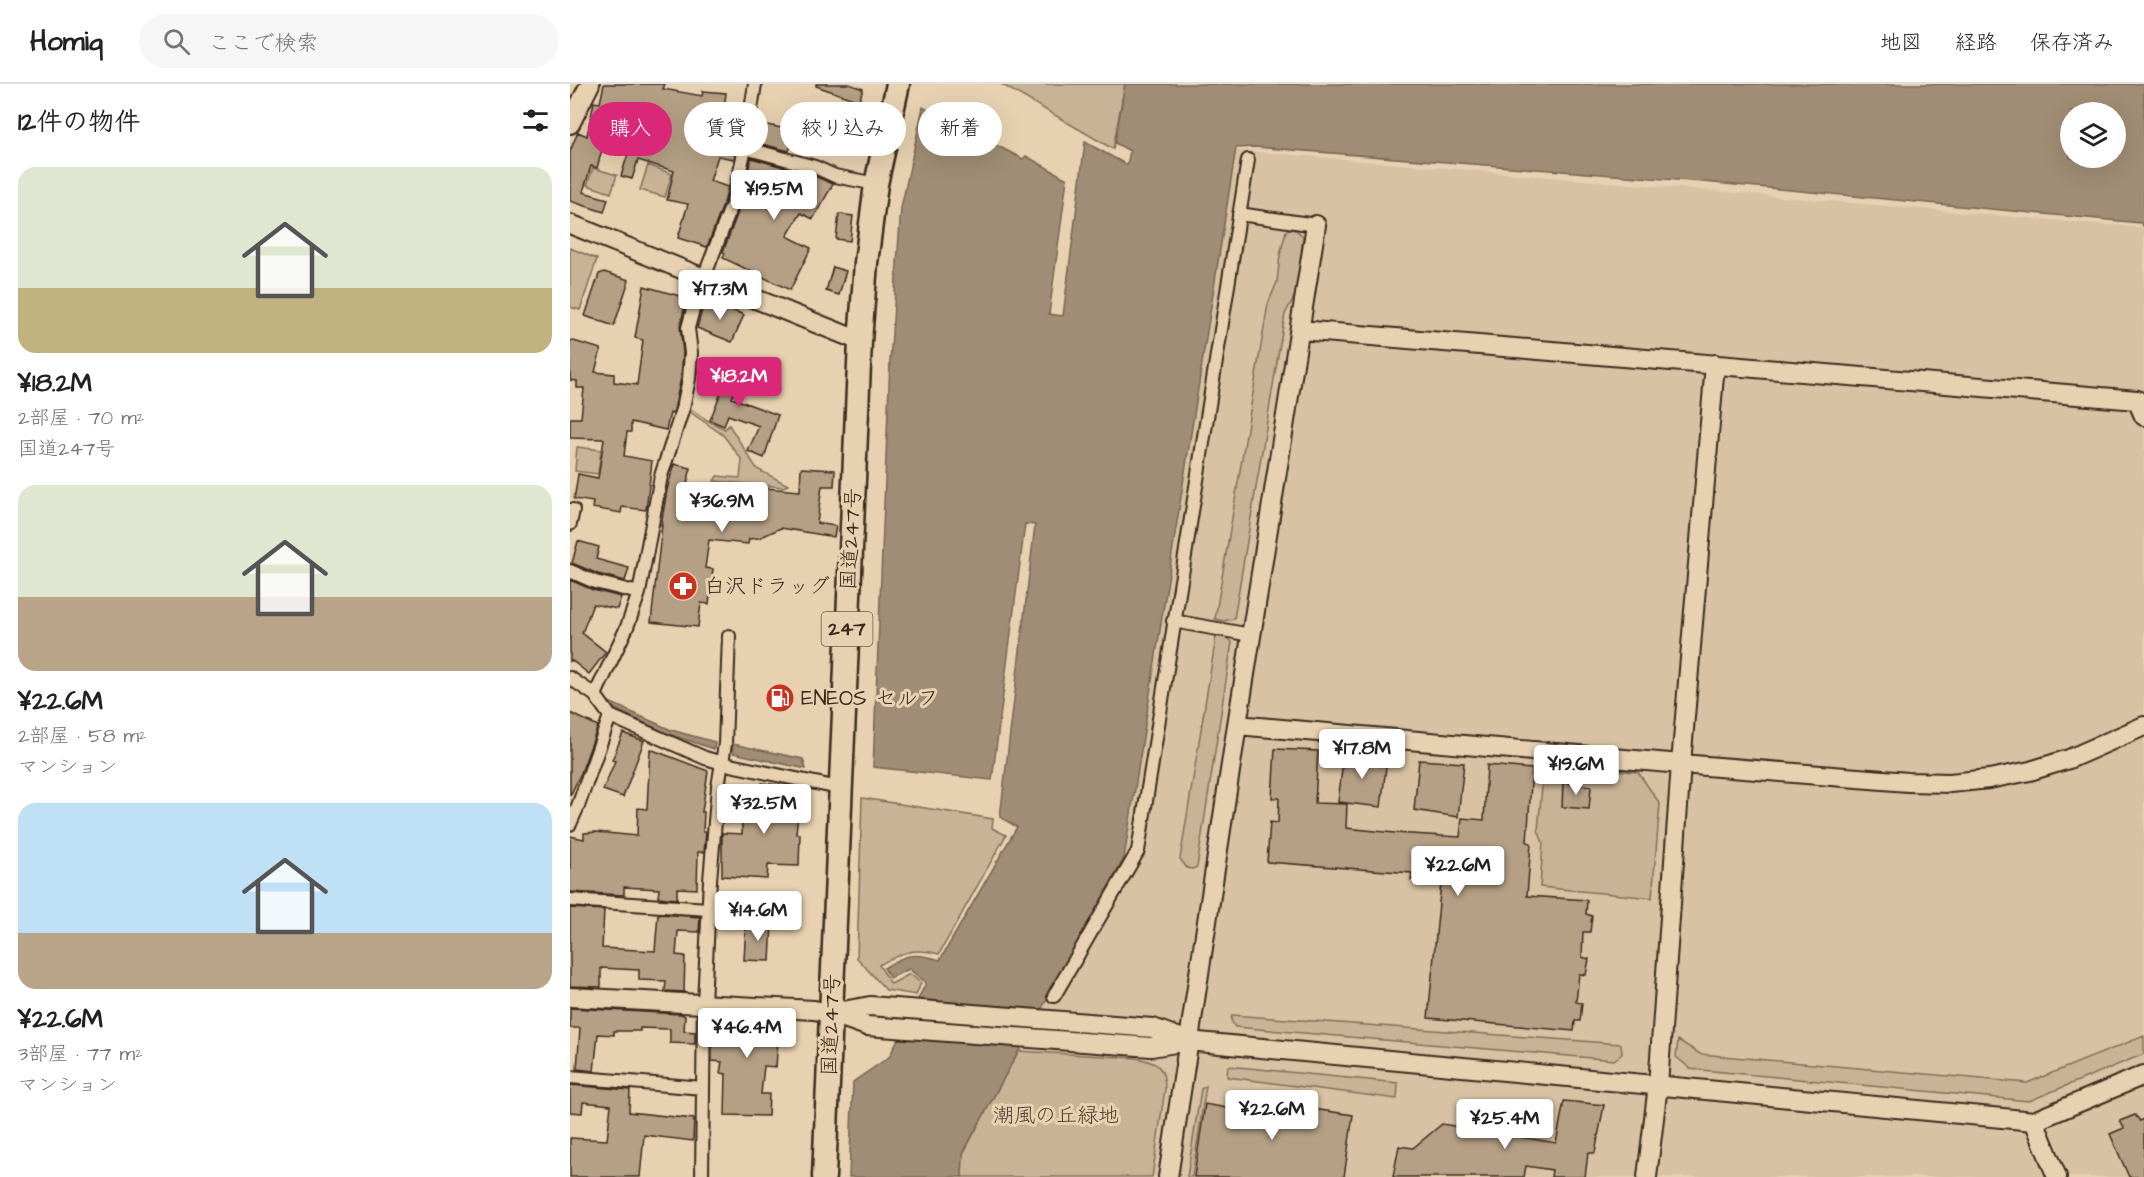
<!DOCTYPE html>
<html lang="ja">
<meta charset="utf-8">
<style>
body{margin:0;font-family:"Architects Daughter","Klee One",sans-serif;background:#f6f6f6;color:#222;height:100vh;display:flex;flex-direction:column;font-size:22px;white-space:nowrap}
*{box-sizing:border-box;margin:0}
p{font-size:20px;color:#767676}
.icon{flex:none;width:33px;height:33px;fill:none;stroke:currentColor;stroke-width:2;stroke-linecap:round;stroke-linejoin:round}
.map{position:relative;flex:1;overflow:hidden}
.details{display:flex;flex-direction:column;background:#fff;width:570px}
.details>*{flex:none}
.top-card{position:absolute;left:18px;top:18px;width:570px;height:54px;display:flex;gap:12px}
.tools{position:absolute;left:1490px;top:18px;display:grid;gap:12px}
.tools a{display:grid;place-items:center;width:66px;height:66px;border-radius:50%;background:#fff;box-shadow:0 6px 24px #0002;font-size:30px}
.price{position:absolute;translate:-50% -51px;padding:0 14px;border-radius:6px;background:#fff;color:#222;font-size:20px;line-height:39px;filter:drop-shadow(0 2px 3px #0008)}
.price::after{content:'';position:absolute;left:50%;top:36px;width:18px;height:14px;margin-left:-9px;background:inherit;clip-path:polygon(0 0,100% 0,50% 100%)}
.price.on{background:#db2777;color:#fff}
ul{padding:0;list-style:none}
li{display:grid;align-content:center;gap:12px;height:318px;padding:0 18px}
li span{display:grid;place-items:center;height:186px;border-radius:18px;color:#555}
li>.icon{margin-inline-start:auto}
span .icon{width:108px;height:108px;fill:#fffc;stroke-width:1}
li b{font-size:26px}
h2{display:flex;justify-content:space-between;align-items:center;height:72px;padding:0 18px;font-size:26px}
.chip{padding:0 21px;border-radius:27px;background:#fff;box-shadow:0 6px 24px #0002;font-size:21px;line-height:54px}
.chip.on{background:#db2777;color:#fff}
header{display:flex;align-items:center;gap:36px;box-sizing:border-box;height:84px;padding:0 30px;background:#fff;border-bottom:2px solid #e0e0e0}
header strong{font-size:28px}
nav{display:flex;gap:33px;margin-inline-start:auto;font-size:21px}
.search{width:420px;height:54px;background:#f6f6f6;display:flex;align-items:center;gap:15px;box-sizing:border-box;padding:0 21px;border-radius:33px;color:#767676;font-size:22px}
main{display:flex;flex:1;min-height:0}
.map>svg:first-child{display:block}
.built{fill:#d8c2a3}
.green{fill:#c8b396;stroke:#826e5a;stroke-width:1.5}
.water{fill:#a18d74;stroke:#786552;stroke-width:1.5;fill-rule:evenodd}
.building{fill:#b5a085;stroke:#3b2a1e;stroke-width:1.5}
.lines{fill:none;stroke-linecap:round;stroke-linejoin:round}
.street-casing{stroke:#3b2a1e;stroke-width:16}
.secondary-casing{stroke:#3b2a1e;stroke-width:22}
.highway-casing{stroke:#3b2a1e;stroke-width:27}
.street{stroke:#e7d1b0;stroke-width:12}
.secondary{stroke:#e7d1b0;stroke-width:18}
.highway{stroke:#e7d1b0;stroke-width:22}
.labels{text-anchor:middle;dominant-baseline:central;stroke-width:6;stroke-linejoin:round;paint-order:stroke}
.shield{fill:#e7d1b0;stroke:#6f5c4a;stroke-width:1.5}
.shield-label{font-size:20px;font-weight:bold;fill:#3b2a1e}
.street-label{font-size:21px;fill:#3b2a1e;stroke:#e7d1b0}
.poi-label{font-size:21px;fill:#3b2a1e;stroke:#e7d1b0;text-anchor:start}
.park-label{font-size:21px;fill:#503f30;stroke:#e7d1b0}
</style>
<header>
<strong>Homiq</strong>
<div class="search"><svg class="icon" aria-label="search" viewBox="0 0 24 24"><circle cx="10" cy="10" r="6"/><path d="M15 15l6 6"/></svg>ここで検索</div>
<nav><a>地図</a><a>経路</a><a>保存済み</a></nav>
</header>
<main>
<section class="details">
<h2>12件の物件<svg class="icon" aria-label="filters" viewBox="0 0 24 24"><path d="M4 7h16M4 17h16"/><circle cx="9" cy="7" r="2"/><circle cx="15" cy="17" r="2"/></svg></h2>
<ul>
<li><span style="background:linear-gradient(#dfe7d0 65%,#c2b280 0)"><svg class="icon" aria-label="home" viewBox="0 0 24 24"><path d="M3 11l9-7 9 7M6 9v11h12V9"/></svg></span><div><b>¥18.2M</b><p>2部屋 · 70 m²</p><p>国道247号</p></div></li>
<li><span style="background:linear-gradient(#dfe7d0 60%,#b9a48a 0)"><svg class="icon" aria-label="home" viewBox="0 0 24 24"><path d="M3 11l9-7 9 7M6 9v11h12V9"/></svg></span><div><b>¥22.6M</b><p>2部屋 · 58 m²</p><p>マンション</p></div></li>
<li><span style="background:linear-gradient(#bfe0f5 70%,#b9a48a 0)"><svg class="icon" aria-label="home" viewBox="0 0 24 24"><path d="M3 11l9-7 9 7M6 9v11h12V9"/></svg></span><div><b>¥22.6M</b><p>3部屋 · 77 m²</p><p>マンション</p></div></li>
</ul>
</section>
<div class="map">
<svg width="1574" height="1093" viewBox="0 0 1574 1093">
<rect width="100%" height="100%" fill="#e7d1b0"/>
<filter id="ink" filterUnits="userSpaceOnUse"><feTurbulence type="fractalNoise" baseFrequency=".0167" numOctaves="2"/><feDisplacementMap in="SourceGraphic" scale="12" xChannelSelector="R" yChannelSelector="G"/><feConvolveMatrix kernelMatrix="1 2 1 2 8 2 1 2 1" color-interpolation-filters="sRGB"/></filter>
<g filter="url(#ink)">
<path class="built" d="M666,66L1574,144V1093H392L393,1070L554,774Z"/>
<path class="green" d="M431,0H555L543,65Z
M78,81L102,90L95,113L70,106Z
M23,84L47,91L41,109L17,101Z
M719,145L726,146L733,152L728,206L715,230L664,535L653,537L645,535L698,220L707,198L710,171L716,147Z
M0,164L27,175L10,226L0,223Z
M121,325L137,336L155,345L159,341L187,385L218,401L214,403L144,397L147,392L170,394L172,376L153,351L120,328Z
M7,363L31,366L28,390L5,387Z
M654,552L662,558L627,783L622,785L617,784L610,775L646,553Z
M974,681L1068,688L1090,720L1082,814L970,803L973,759L968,746Z
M153,700L179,705L177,722H151Z
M292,714L423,735L422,744L436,751L369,870C343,863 331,869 309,881L321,900L340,890L351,899L346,911L316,906L287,874Z
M662,931L1051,960L1052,970L1044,976L665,943L661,936Z
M1574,952V970L1459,1017L1121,985L1106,973L1108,956L1130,970L1457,999Z
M448,967L566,974C587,978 595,982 595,1005L582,1093H392L393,1070Z
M658,982L828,999L827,1015L657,993Z
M636,1002L622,1093H617L631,1005Z"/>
<path class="water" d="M555,0H1574V143L1571,139L1133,98L685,63L666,64L554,774L393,1069L392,1093H279L283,998L319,973L356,899L339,885L320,894L314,884C336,870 345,868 370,876L447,743L430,733L465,441L455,440L422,696L303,683L320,278L331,124L353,23L453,75L456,72L497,95L479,230L493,232L515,58L557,81L560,67L545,59ZM1500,28H1545V74H1500Z
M37,617L101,646L145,658L144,665L98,650L41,623Z
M163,660L233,675L236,685L163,669Z"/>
<path class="building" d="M34,0H95L93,5L132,12L133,7L156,9L154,25L142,24L137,47L168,53L164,75L148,72L140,97L158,103L155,116L137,163L108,154L118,120L97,116L104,87L68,76L62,95L51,92L63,54L37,47L27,84L21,82L13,108L38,115L34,128L0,117V67L8,48L17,52L24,18L30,19Z
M246,0H279L293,5L289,17L246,2Z
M187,39L212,44L211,48L224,52L219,67L184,58Z
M181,74L242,91L263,100L243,135L231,129L217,152L241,164L220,206L153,174L155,169L153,168L171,120Z
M269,130L283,132L280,157L266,155Z
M263,183L276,187L269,211L256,207Z
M34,188L59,196L44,242L15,232L29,190Z
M74,202L117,214L110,242L113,269L111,294L104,326L102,330L100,329L96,346L61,338V348H57L54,372L82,377L76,426L52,423L51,429L22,424L23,418L4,415L6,404L8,390L28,394L34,355L0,354V334H11L14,304H7V297L0,296V256L31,265L25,288L44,290V298L67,301L73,256L65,254Z
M135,215L174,231L162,258L127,244Z
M129,276L170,293L162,314L208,331L194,374L178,367L189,342L158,331L154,342L140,336L154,301L128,290Z
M104,380L121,384L117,399L145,411L147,400L230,407L231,384L265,386L264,402H252L247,439L266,442L264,453L211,444L189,454L179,455L178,460L139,456L135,484L143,485L139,520L131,519L128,543L81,538L92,441H91L97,406Z
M8,457L29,463L26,475L59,484L55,497L28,490L2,479Z
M0,496L23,506L51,513L47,525L23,520L12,549L36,568L19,590L1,576L0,578Z
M0,629L28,642L11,689L0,712Z
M53,649L74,657L53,713L33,706L45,677L42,676Z
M80,665L138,687L132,728H134L133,748H136L134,768H128L127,805L107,804V815L88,813L89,805L54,803V811L0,808V752L14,755V749L26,748L67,752L68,724L77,725Z
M705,665L748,667L745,719L777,720L776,744L825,749L890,753L892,734L914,736L917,681L962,685L957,758L961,759L957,812L1017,816L1016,830L1022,832L1020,848H1013L1012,873L1019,875L1016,891L1009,890L1006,918L1012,919L1010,937H1005L1004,947L858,934L871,798L841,796L842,789L697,778L700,738L708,739L709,714H702Z
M774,669L817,675L811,723L768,718Z
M849,676L894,679L888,733L844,726Z
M192,699L230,704L226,750H230L229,782L198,781L197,795L152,792V749L172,750V723H183V720H190Z
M993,699L1021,702L1019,725L992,723Z
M0,824L34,826L32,864L85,867L88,830L130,833L129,848L108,847L106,871L115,872L114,908L95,907L96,897L69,896V886L31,884V903L0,902Z
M176,839L202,840L200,877L174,876Z
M0,924L111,930L115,932L114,947L125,948V960L100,959V945L70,944V947H44V951L28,950L24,987L7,985L10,944H0Z
M142,932L222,936L221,950L214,949L213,956L208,955L206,983L194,982L191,1010H199L198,1032L155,1031L156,990L150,989L152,978L142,977Z
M0,1001L60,1006L59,1028L124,1035L123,1057L74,1051L70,1093H0V1054L37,1056L41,1021L13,1018L12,1029L0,1028Z
M664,1013L783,1031L774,1093H624L635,1020L663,1025Z
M994,1017L1034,1021L1025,1069H1018L1015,1093H981L982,1086L956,1082L954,1093H823L829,1062L843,1064L872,1040L986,1059Z
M1565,1031L1570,1037L1574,1035V1093H1559L1540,1050L1554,1044L1550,1037Z"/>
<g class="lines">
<g class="street-casing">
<path id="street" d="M175,64L245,83L265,92L306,100
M669,130L746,141
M0,426H3L0,440
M0,487L25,498L69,509
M603,537L681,551
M0,594L25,611L40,632L135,674L160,681L269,704
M25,611L57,543L69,509L91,392L113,324L119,295L121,269L118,244L126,214L163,118L175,64L185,0
M0,740L8,722L40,632
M0,816L139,825
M484,912L568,767L678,76
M0,993L133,1004
M132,1093L134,919L140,796L148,703L155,660L159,552"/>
</g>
<g class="secondary-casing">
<path id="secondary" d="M0,40L20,0
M0,140L290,257
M730,246L1567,316L1574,332
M667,641L1111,680L1338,698L1380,699L1419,695L1460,687L1499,675L1574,642
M0,913L244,926L260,929L297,942L581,963L618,957L1464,1037L1487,1093
M262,929L300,922L583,944L618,957
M1464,1037L1574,991
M598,1093L667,641L746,141
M1077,1093L1088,1001L1111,680L1145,280"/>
</g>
<g class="highway-casing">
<path id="highway" d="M254,1093L290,257L296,179L306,100L328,0"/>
</g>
<use href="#street" class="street"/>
<use href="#secondary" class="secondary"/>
<use href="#highway" class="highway"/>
</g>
</g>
<defs>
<g id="pharmacy-disc" transform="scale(1.5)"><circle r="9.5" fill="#c8321e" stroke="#e7d1b0"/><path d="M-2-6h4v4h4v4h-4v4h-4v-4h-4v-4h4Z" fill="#fff"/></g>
<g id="fuel-disc" transform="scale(1.5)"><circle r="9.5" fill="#c8321e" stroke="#e7d1b0"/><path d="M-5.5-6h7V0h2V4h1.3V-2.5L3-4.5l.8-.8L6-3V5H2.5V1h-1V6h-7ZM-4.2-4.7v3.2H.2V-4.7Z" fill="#fff"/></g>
</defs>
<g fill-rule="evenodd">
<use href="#pharmacy-disc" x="113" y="502"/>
<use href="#fuel-disc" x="210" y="614"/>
</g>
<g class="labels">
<rect class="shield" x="251.5" y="528" width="51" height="34" rx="4.5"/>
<g class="shield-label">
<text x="277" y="545">247</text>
</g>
<g class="street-label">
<text transform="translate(281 455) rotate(-87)">国道247号</text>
<text transform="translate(261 941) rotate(-88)">国道247号</text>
</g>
<g class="poi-label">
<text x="134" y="502">白沢ドラッグ</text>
<text x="231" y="614">ENEOS セルフ</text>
</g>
<g class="park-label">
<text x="486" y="1031">潮風の丘緑地</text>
</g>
</g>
</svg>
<div class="tools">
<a><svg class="icon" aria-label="layers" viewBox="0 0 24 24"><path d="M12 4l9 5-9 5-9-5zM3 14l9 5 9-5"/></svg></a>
</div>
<b class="price" style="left:204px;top:137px">¥19.5M</b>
<b class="price" style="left:150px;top:237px">¥17.3M</b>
<b class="price on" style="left:169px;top:324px">¥18.2M</b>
<b class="price" style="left:152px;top:449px">¥36.9M</b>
<b class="price" style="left:792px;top:696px">¥17.8M</b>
<b class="price" style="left:1006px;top:712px">¥19.6M</b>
<b class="price" style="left:194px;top:751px">¥32.5M</b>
<b class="price" style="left:888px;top:813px">¥22.6M</b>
<b class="price" style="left:188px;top:858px">¥14.6M</b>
<b class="price" style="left:177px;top:975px">¥46.4M</b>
<b class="price" style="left:702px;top:1057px">¥22.6M</b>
<b class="price" style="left:935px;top:1066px">¥25.4M</b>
<div class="top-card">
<a class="chip on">購入</a>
<a class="chip">賃貸</a>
<a class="chip">絞り込み</a>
<a class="chip">新着</a>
</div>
</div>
</main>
